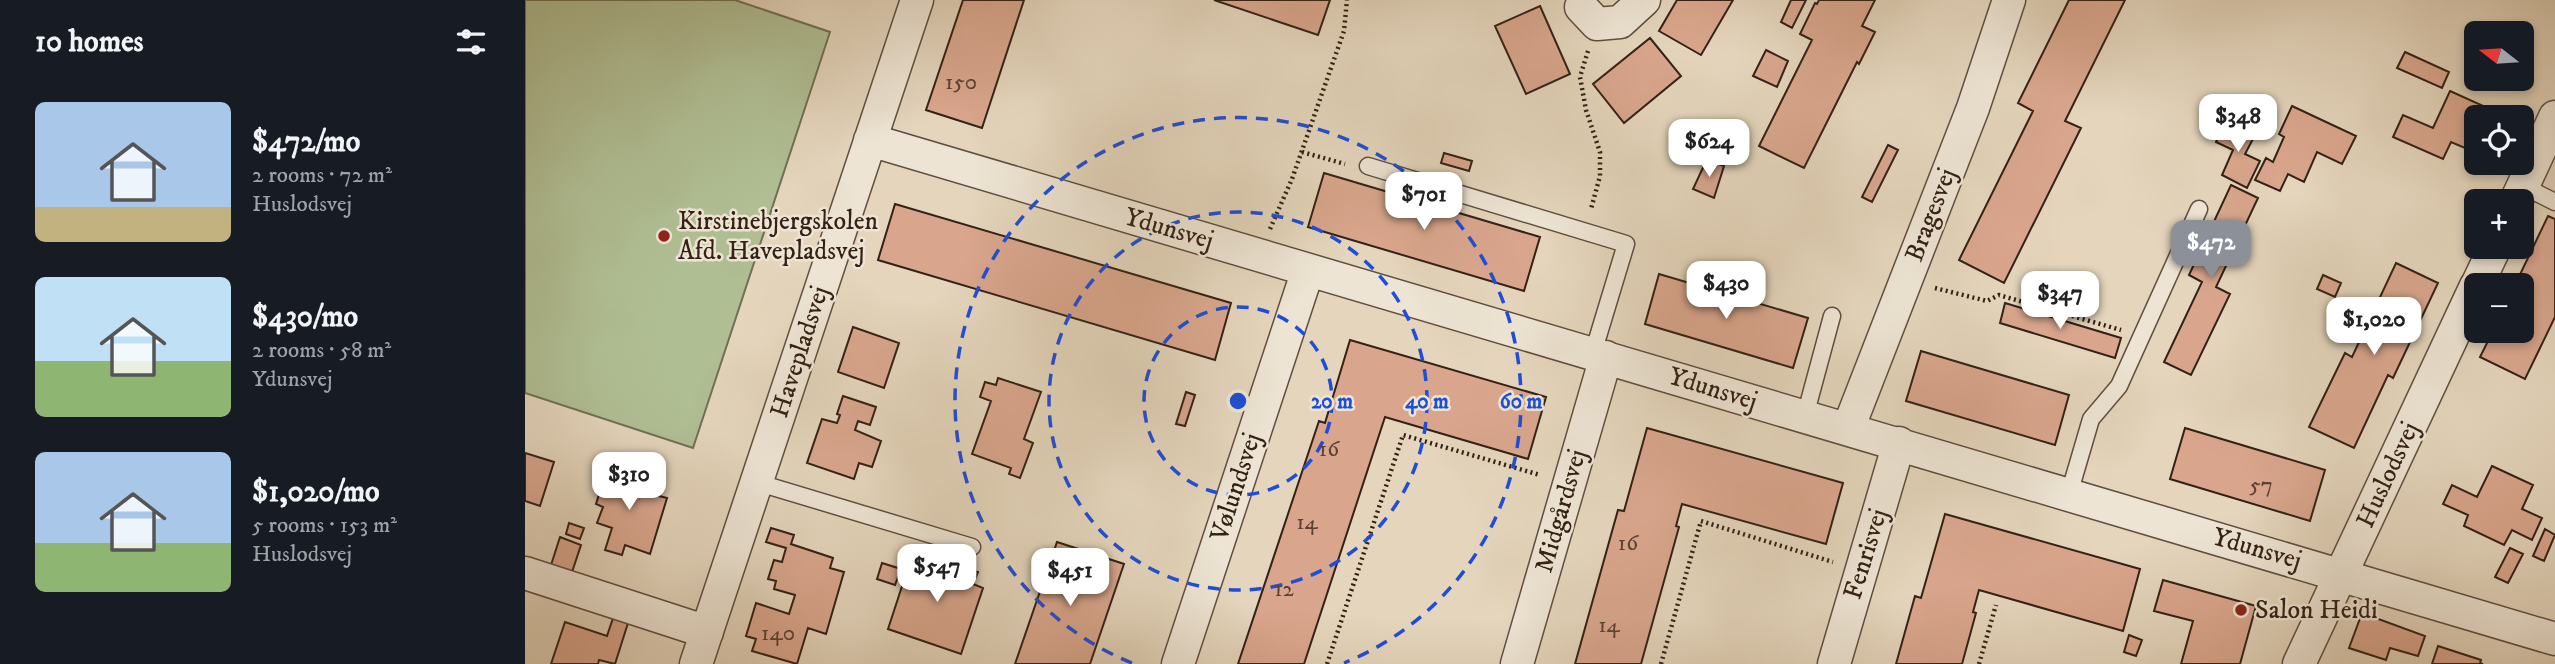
<!DOCTYPE html>
<meta charset="utf-8">
<style>
body{margin:0;font-family:"IM FELL DW Pica",serif;background:#242831;color:#f1f3f6;height:100vh;display:flex;flex-direction:column;font-size:26px;white-space:nowrap}
*{box-sizing:border-box;margin:0}
p{font-size:23px;color:#9ea1a6}
.icon{flex:none;width:38px;height:38px;fill:none;stroke:currentColor;stroke-width:2;stroke-linecap:round;stroke-linejoin:round}
.map{position:relative;flex:1;overflow:hidden}
.sheet{display:flex;flex-direction:column;background:#171b24;width:525px}
.sheet>*{flex:none}
.needle{width:46px;rotate:287deg}
.fabs{position:absolute;left:1939px;top:21px;display:grid;gap:14px}
.fabs a{display:grid;place-items:center;width:70px;height:70px;border-radius:10px;background:#171b24;box-shadow:0 4px 10px #0003;font-size:35px}
.price{position:absolute;translate:-50% -60px;padding:0 16px;border-radius:14px;background:#fff;color:#222;font-size:23px;line-height:46px;filter:drop-shadow(0 2px 4px #0008)}
.price::after{content:'';position:absolute;left:50%;top:42px;width:21px;height:16px;margin-left:-10px;background:inherit;clip-path:polygon(0 0,100% 0,50% 100%)}
.price.selected{background:#8c9099;color:#fff}
ul{padding:0;list-style:none}
li{display:flex;align-items:center;gap:21px;height:175px;padding:0 35px}
li span{display:grid;place-items:center;flex:none;width:196px;height:140px;border-radius:10px;color:#555}
li>.icon{margin-inline-start:auto}
span .icon{width:84px;height:84px;fill:#fffc;stroke-width:1}
li b{font-size:30px}
h2{display:flex;justify-content:space-between;align-items:center;height:84px;padding:0 35px;font-size:30px}
main{display:flex;flex:1;min-height:0}
.map>svg:first-child{display:block}
.green{fill:#b0be93;stroke:#727054;stroke-width:2}
.building{fill:#d9a68d;stroke:#342115;stroke-width:2}
.lines{fill:none;stroke-linecap:round;stroke-linejoin:round}
.service-casing{stroke:#604e3f;stroke-width:19}
.minor-casing{stroke:#604e3f;stroke-width:35}
.path{stroke:#342115;stroke-width:4.5;stroke-dasharray:2 3.5;stroke-linecap:butt}
.service{stroke:#ede4d3;stroke-width:16}
.minor{stroke:#ede4d3;stroke-width:32}
.ring{fill:none;stroke:#1d4ed8;stroke-width:3.5;stroke-dasharray:12 9}
.poi-dot{fill:#8f2418;stroke:#ede4d3;stroke-width:2.5}
.labels{text-anchor:middle;dominant-baseline:central;stroke-width:5;stroke-linejoin:round;paint-order:stroke}
.number-label{font-size:23px;fill:#5d4233}
.street-label{font-size:26px;fill:#342115;stroke:#ede4d3}
.poi-label{font-size:26px;fill:#342115;stroke:#ede4d3;text-anchor:start}
.centre{fill:#1d4ed8;stroke:#ede4d3;stroke-width:3.5}
.ring-label{font-size:21px;text-anchor:middle;font-weight:bold;fill:#1d4ed8;stroke:#ede4d3;stroke-width:5;stroke-linejoin:round;paint-order:stroke}
</style>
<main>
<section class="sheet">
<h2>10 homes<svg class="icon" aria-label="filters" viewBox="0 0 24 24"><path d="M4 7h16M4 17h16"/><circle cx="9" cy="7" r="2"/><circle cx="15" cy="17" r="2"/></svg></h2>
<ul>
<li><span style="background:linear-gradient(#a9c7e8 75%,#c2b280 0)"><svg class="icon" aria-label="home" viewBox="0 0 24 24"><path d="M3 11l9-7 9 7M6 9v11h12V9"/></svg></span><div><b>$472/mo</b><p>2 rooms · 72 m²</p><p>Huslodsvej</p></div></li>
<li><span style="background:linear-gradient(#bfe0f5 60%,#8fb573 0)"><svg class="icon" aria-label="home" viewBox="0 0 24 24"><path d="M3 11l9-7 9 7M6 9v11h12V9"/></svg></span><div><b>$430/mo</b><p>2 rooms · 58 m²</p><p>Ydunsvej</p></div></li>
<li><span style="background:linear-gradient(#a9c7e8 65%,#8fb573 0)"><svg class="icon" aria-label="home" viewBox="0 0 24 24"><path d="M3 11l9-7 9 7M6 9v11h12V9"/></svg></span><div><b>$1,020/mo</b><p>5 rooms · 153 m²</p><p>Huslodsvej</p></div></li>
</ul>
</section>
<div class="map">
<svg width="2030" height="664" viewBox="0 0 2030 664">
<rect width="100%" height="100%" fill="#e4d5bc"/>
<filter id="stains"><feTurbulence type="fractalNoise" baseFrequency=".00286" numOctaves="4"/><feColorMatrix values="0 0 0 0 .2 0 0 0 0 .09 0 0 0 0 .02 0 0 0 .5 -.17"/></filter>
<radialGradient id="worn" r=".72"><stop offset=".6" stop-color="#630" stop-opacity="0"/><stop offset="1" stop-color="#630" stop-opacity=".3"/></radialGradient>
<path class="green" d="M0,0H210L305,32L168,448L0,393Z"/>
<path class="building" d="M438,0H499L457,128L401,110Z
M689,0H805L793,35Z
M1152,0H1208L1176,55L1134,31Z
M1266,0H1281L1267,28L1256,22Z
M1294,0H1350L1337,26L1350,32L1334,64L1332,62L1279,168L1234,146L1287,40L1275,34L1290,3L1292,4Z
M1544,0H1600L1540,121L1556,128L1479,283L1434,260L1508,111L1493,103Z
M1015,6L1045,74L1001,94L970,26Z
M1125,38L1156,76L1099,123L1068,84Z
M1241,50L1263,61L1252,87L1228,76Z
M1880,52L1924,72L1917,88L1872,68Z
M1925,91L1965,109L1962,117H1951V140L1947,151L1926,142L1918,159L1868,137L1878,115L1908,128Z
M1767,106L1831,136L1817,164L1792,152L1779,182L1763,174L1755,191L1730,180L1741,158L1748,162L1759,137L1754,134Z
M1701,121L1730,135L1720,154L1735,161L1722,188L1697,175L1708,150L1691,142Z
M1363,145L1373,150L1347,202L1337,197Z
M919,153L947,161L944,171L916,163Z
M1182,159L1199,166L1189,198L1168,189Z
M799,173L1015,237L999,291L783,227Z
M1706,185L1733,198L1691,287L1705,294L1666,375L1639,362L1677,282L1664,275Z
M370,204L706,303L690,360L353,260Z
M2023,216L2030,219V317L2000,379L1955,357L1968,331H1997V285H1990Z
M1871,263L1913,283L1868,378L1863,375L1829,448L1784,427L1820,353L1827,357Z
M1134,274L1283,318L1268,368L1120,324Z
M1798,275L1816,283L1810,297L1792,289Z
M1480,303L1596,338L1590,358L1475,323Z
M328,327L374,343L359,388L313,372Z
M825,340L1021,397L1003,459L860,417L779,664H713L794,421L800,423Z
M1396,351L1544,395L1530,445L1381,401Z
M473,378L516,392L499,439L508,443L495,478L484,474L486,468L447,454L466,401L455,397L460,382L471,385Z
M661,392L670,395L660,426L651,424Z
M318,396L351,407L345,425L333,421L330,430L356,441L347,467L334,463L329,479L282,463L297,419L312,423L315,415L312,414Z
M1122,428L1318,483L1301,544L1157,504L1151,526L1154,527L1116,664H1050L1093,510L1099,511Z
M1660,428L1800,470L1785,521L1645,479Z
M0,453L29,462L15,506L0,501Z
M84,463L105,470L101,482L131,492L130,495L142,498L125,554L100,545L97,555L80,550L87,528L72,523L78,507L71,504Z
M1967,466L2008,485L1997,509L2017,518L2007,540L1987,530L1979,545L1939,526L1943,515L1918,504L1927,485L1952,497Z
M1420,514L1615,569L1598,631L1454,590L1448,612L1451,613L1437,664H1371L1390,596L1396,598Z
M44,523L59,528L55,539L41,534Z
M246,528L269,535L266,544L308,558L305,568L319,572L301,634L283,628L272,664L227,651L231,639L221,636L231,603L264,614L270,595L249,589L251,581L243,579L249,560L257,562L261,548L241,542Z
M2020,529L2030,535L2019,561L2008,556Z
M35,537L56,545L47,572L26,565Z
M532,542L599,564L565,664H490Z
M1985,548L1998,554L1983,583L1970,577Z
M400,555L453,572L448,584L458,588L436,654L363,629L382,571L393,574Z
M357,563L376,569L370,585L352,579Z
M1638,580L1731,606L1715,664H1656L1668,621L1629,611Z
M1837,613L1900,636L1893,656L1865,648L1861,660L1824,648Z
M88,618L103,623L90,664L74,660L73,664H26L40,622L82,636Z
M1604,635L1617,640L1611,656L1599,652Z
M1913,646L1956,660L1955,663L1958,664H1907Z"/>
<g class="lines">
<g class="service-casing">
<path id="service" d="M843,166L1101,244L1068,353
M1998,186L2030,202
M1280,416L1307,316
M231,482L447,547
M1544,494L1566,419L1594,386L1674,209"/>
</g>
<g class="minor-casing">
<path id="minor" d="M1056,7L1072,24L1095,22L1119,0
M345,140L2030,639
M1991,201L2030,117
M1952,285L1970,247
M1323,429L1448,108L1484,0
M0,573L182,632
M171,664L392,0
M653,664L783,270
M992,664L1081,357
M1309,664L1374,443
M1774,664L1951,286"/>
</g>
<path class="path" d="M1063,51L1055,77L1061,110L1075,152V176L1066,209
M777,152L820,164
M745,229L767,179L819,31L822,0
M1410,288L1462,301L1474,295L1596,330
M802,664L878,435L1015,475
M1136,664L1176,521L1308,562
M1454,664L1471,605"/>
<use href="#service" class="service"/>
<use href="#minor" class="minor"/>
</g>
<g class="ring">
<circle cx="713" cy="401" r="94"/>
<circle cx="713" cy="401" r="189"/>
<path d="M607 663A283 283 0 1 1 819 663"/>
</g>
<g class="poi-dot">
<circle cx="139" cy="236" r="7"/>
<circle cx="1716" cy="610" r="7"/>
</g>
<g class="labels">
<g class="number-label">
<text x="436" y="82">150</text>
<text x="804" y="449">16</text>
<text x="1736" y="485">57</text>
<text x="782" y="522">14</text>
<text x="1103" y="543">16</text>
<text x="759" y="589">12</text>
<text x="1084" y="625">14</text>
<text x="253" y="633">140</text>
</g>
<g class="street-label">
<text transform="translate(1406 215) rotate(-69)">Bragesvej</text>
<text transform="translate(644 229) rotate(16)">Ydunsvej</text>
<text transform="translate(275 352) rotate(-72)">Havepladsvej</text>
<text transform="translate(1188 389) rotate(17)">Ydunsvej</text>
<text transform="translate(1863 475) rotate(-65)">Huslodsvej</text>
<text transform="translate(711 487) rotate(-72)">Vølundsvej</text>
<text transform="translate(1036 511) rotate(-74)">Midgårdsvej</text>
<text transform="translate(1732 549) rotate(16)">Ydunsvej</text>
<text transform="translate(1341 554) rotate(-73)">Fenrisvej</text>
</g>
<g class="poi-label">
<text x="153" y="221">Kirstinebjergskolen<tspan x="153" dy="30">Afd. Havepladsvej</tspan></text>
<text x="1730" y="610">Salon Heidi</text>
</g>
</g>
<circle cx="713" cy="401" r="10" class="centre"/>
<g class="ring-label">
<text x="807" y="408">20 m</text>
<text x="902" y="408">40 m</text>
<text x="996" y="408">60 m</text>
</g>
<rect width="100%" height="100%" filter="url(#stains)"/>
<rect width="100%" height="100%" fill="url(#worn)"/>
</svg>
<div class="fabs">
<a><svg class="needle" viewBox="-14 -14 28 28"><path d="M0-13l5 13h-10z" fill="#e53935"/><path d="M0 13l5-13h-10z" fill="#9ea1a6"/></svg></a>
<a><svg class="icon" aria-label="locate" viewBox="0 0 24 24"><circle cx="12" cy="12" r="6"/><path d="M12 2v4M12 18v4M2 12h4M18 12h4"/></svg></a>
<a>+</a>
<a>−</a>
</div>
<b class="price" style="left:1713px;top:154px">$348</b>
<b class="price" style="left:1184px;top:179px">$624</b>
<b class="price" style="left:899px;top:232px">$701</b>
<b class="price selected" style="left:1686px;top:280px">$472</b>
<b class="price" style="left:1201px;top:321px">$430</b>
<b class="price" style="left:1535px;top:331px">$347</b>
<b class="price" style="left:1849px;top:357px">$1,020</b>
<b class="price" style="left:104px;top:512px">$310</b>
<b class="price" style="left:412px;top:604px">$547</b>
<b class="price" style="left:545px;top:608px">$451</b>
</div>
</main>
